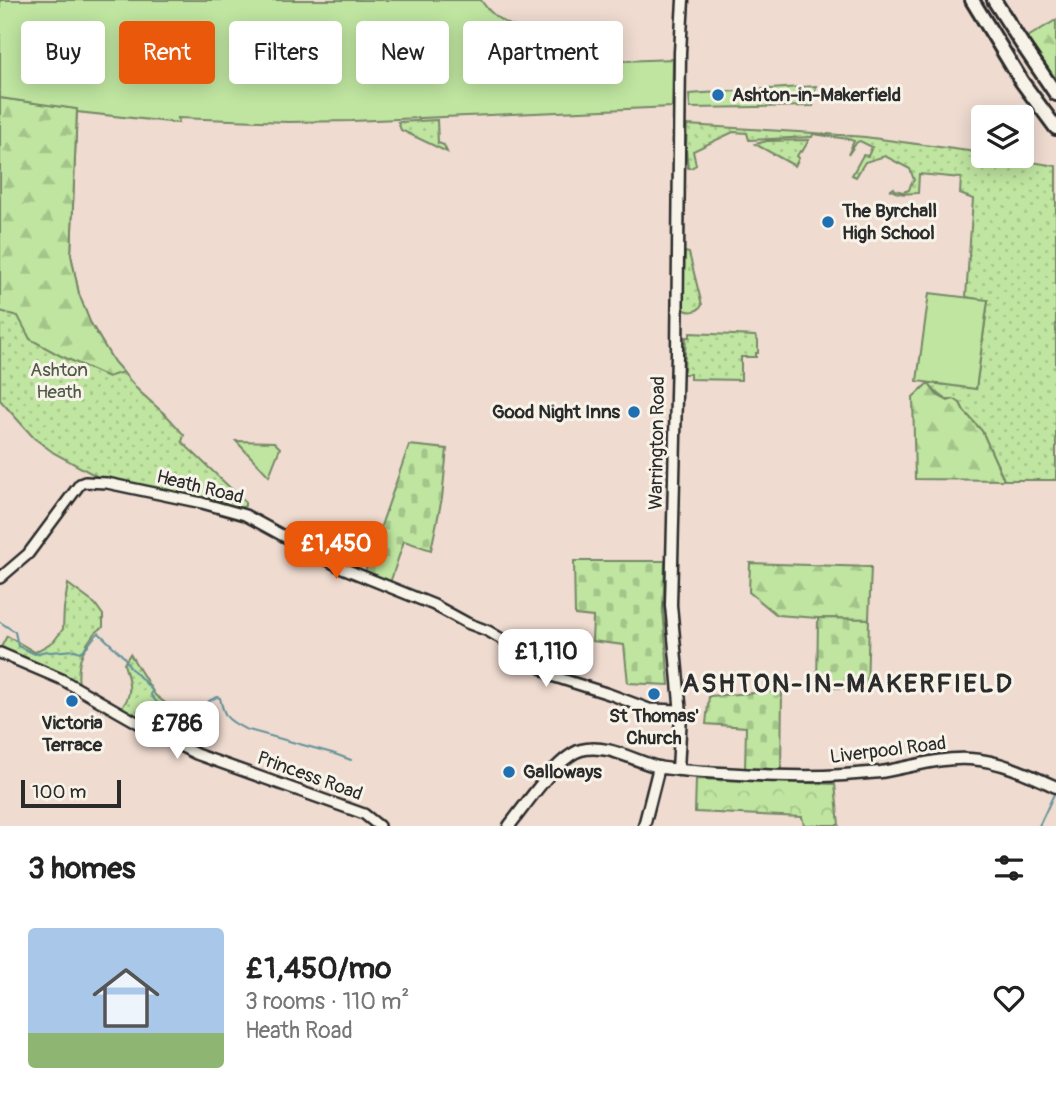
<!DOCTYPE html>
<meta charset="utf-8">
<style>
body{margin:0;font-family:Pangolin,sans-serif;background:#f6f6f6;color:#222;height:100vh;display:flex;flex-direction:column;font-size:26px;white-space:nowrap}
*{box-sizing:border-box;margin:0}
p{font-size:23px;color:#767676}
.icon{flex:none;width:38px;height:38px;fill:none;stroke:currentColor;stroke-width:2;stroke-linecap:round;stroke-linejoin:round}
.map{position:relative;height:826px;overflow:hidden}
.panel{display:flex;flex-direction:column;background:#fff;flex:1}
.panel>*{flex:none}
.banner{position:absolute;left:21px;top:21px;width:700px;height:63px;display:flex;gap:14px}
.fabs{position:absolute;left:971px;top:105px;display:grid;gap:14px}
.fabs a{display:grid;place-items:center;width:63px;height:63px;border-radius:7px;background:#fff;box-shadow:0 4px 18px #0003;font-size:35px}
.scale{position:absolute;left:21px;bottom:18px;width:100px;box-sizing:border-box;padding-left:7px;border:4px solid #2b2b2b;border-top:0;font-size:19px;line-height:24px;white-space:nowrap;color:#2b2b2b;-webkit-text-stroke:5px #f7f3e8;paint-order:stroke}
.price{position:absolute;translate:-50% -60px;padding:0 16px;border-radius:14px;background:#fff;color:#222;font-size:23px;line-height:46px;filter:drop-shadow(0 2px 4px #0008)}
.price::after{content:'';position:absolute;left:50%;top:42px;width:21px;height:16px;margin-left:-10px;background:inherit;clip-path:polygon(0 0,100% 0,50% 100%)}
.price.current{background:#ea580c;color:#fff}
ul{padding:0;list-style:none}
li{display:flex;align-items:center;gap:21px;height:175px;padding:0 28px}
li span{display:grid;place-items:center;flex:none;width:196px;height:140px;border-radius:7px;color:#555}
li>.icon{margin-inline-start:auto}
span .icon{width:84px;height:84px;fill:#fffc;stroke-width:1}
li b{font-size:30px}
h2{display:flex;justify-content:space-between;align-items:center;height:84px;padding:0 28px;font-size:30px}
.pill{padding:0 24px;border-radius:7px;background:#fff;box-shadow:0 4px 18px #0003;font-size:24px;line-height:63px}
.pill.current{background:#ea580c;color:#fff}
.map>svg:first-child{display:block}
.grass{fill:url(#grass-dots);stroke:#758866;stroke-width:2}
.forest{fill:url(#forest-firs);stroke:#758866;stroke-width:2}
.cemetery{fill:url(#cemetery-stones);stroke:#758866;stroke-width:2}
.park{fill:url(#park-crowns);stroke:#758866;stroke-width:2}
.garden{fill:#bfe5a0;stroke:#758866;stroke-width:2}
.lines{fill:none;stroke-linecap:round;stroke-linejoin:round}
.stream{stroke:#629199;stroke-width:2}
.secondary-casing{stroke:#2b2b2b;stroke-width:14}
.primary-casing{stroke:#2b2b2b;stroke-width:15}
.highway-casing{stroke:#2b2b2b;stroke-width:18}
.secondary{stroke:#f7f3e8;stroke-width:9}
.primary{stroke:#f7f3e8;stroke-width:10}
.highway{stroke:#f7f3e8;stroke-width:12}
.poi-dot{fill:#1f6fb2;stroke:#f7f3e8;stroke-width:2.5}
.labels{text-anchor:middle;dominant-baseline:central;stroke-width:6;stroke-linejoin:round;paint-order:stroke}
.poi-label{font-size:19px;font-weight:bold;fill:#2b2b2b;stroke:#f7f3e8;text-anchor:start}
.park-label{font-size:19px;fill:#505a48;stroke:#f7f3e8}
.street-label{font-size:19px;fill:#2b2b2b;stroke:#f7f3e8}
.district-label{font-size:26px;font-weight:bold;letter-spacing:2px;fill:#2b2b2b;stroke:#f7f3e8}
</style>
<div class="map">
<svg width="1056" height="826" viewBox="0 0 1056 826">
<defs>
<pattern id="grass-dots" width="8" height="8" patternUnits="userSpaceOnUse" patternTransform="scale(1.75)"><rect width="8" height="8" fill="#bfe5a0"/><path d="M2 2h.1M6 6h.1" fill="none" stroke="#a4c58a" stroke-width="1.8" stroke-linecap="round"/></pattern>
<pattern id="forest-firs" width="22" height="20" patternUnits="userSpaceOnUse" patternTransform="scale(1.75)"><rect width="22" height="20" fill="#bfe5a0"/><path d="M5 1l3.5 6h-7zM16 11l3.5 6h-7z" fill="#a4c58a"/></pattern>
<pattern id="cemetery-stones" width="16" height="16" patternUnits="userSpaceOnUse" patternTransform="scale(1.75)"><rect width="16" height="16" fill="#bfe5a0"/><path d="M2 7V4a2 2 0 0 1 4 0v3zM10 15v-3a2 2 0 0 1 4 0v3z" fill="#a4c58a"/></pattern>
<pattern id="park-crowns" width="20" height="18" patternUnits="userSpaceOnUse" patternTransform="scale(1.75)"><rect width="20" height="18" fill="#bfe5a0"/><path d="M2 6a3 3 0 1 1 6 0M12 15a3 3 0 1 1 6 0" fill="none" stroke="#a4c58a"/></pattern>
</defs>
<rect width="100%" height="100%" fill="#efdbd0"/>
<filter id="ink" filterUnits="userSpaceOnUse"><feTurbulence type="fractalNoise" baseFrequency=".0143" numOctaves="2"/><feDisplacementMap in="SourceGraphic" scale="14" xChannelSelector="R" yChannelSelector="G"/><feConvolveMatrix kernelMatrix="1 2 1 2 8 2 1 2 1" color-interpolation-filters="sRGB"/></filter>
<g filter="url(#ink)">
<path class="grass" d="M0,98L77,109L71,255L79,294L90,322L114,362L139,391L169,418L184,435L182,442L245,502V506L239,509L100,478L54,453L34,438L0,400Z
M437,120L438,143L444,145L447,152L401,130L398,122Z
M687,125L814,133L865,137L976,152L983,154L984,156H996L1056,166V480H1004L982,431L964,411L960,403C944,400 937,395 928,383L976,388L988,301L966,297L973,199L960,194L961,178L919,174L918,193C910,193 900,196 891,190L894,188L895,190L903,192L909,190L911,184L914,180L910,169L885,156L865,162L856,177L852,175L863,155L868,156L872,147L860,141L857,142L848,155L854,141L848,139L813,134L812,137L749,140L747,133L733,132L693,151L696,165L691,168H688L686,149Z
M809,140L802,152L800,151L797,156L799,158L795,166L755,144L767,141Z
M685,252L689,253L702,305C699,311 691,313 685,310L682,306Z
M690,333L755,336L758,341V353H756V357H741V380L690,379V374H682V372L684,370L686,337H690Z
M68,584L95,604L103,615V627C84,639 76,664 79,685L0,649L7,636L35,652L54,641L63,629L64,608Z
M130,654L155,695L169,706L189,731L198,728L200,721L204,724L205,729L198,747L186,743L121,708C134,695 129,680 124,664Z"/>
<path class="forest" d="M1056,20V80L1026,38Z
M816,86L813,106L690,108L689,94Z
M0,98L77,109L71,255L79,294L90,322L114,362L123,372L108,377L59,355L30,339L18,316L0,311Z
M928,383L937,395L948,401L954,399L960,403L964,411L982,431L1004,480L915,479L913,397Z
M750,563L871,567L869,619L818,618L777,615L749,592Z"/>
<path class="cemetery" d="M409,445L447,449L442,498L431,550L404,541L390,583L365,572Z
M574,561H665L663,609L669,685L628,683L624,645L592,641L593,617L575,615Z
M818,618L869,619L867,689L817,687Z
M782,691L781,770H745L746,727L706,724L709,696Z"/>
<path class="park" d="M696,779L835,784L839,825H804L802,817L695,812Z"/>
<path class="garden" d="M0,0H481C499,29 534,34 565,36L570,63L673,59L672,107L352,121L288,122L178,118L179,123L77,112V109L0,98Z
M929,293L988,300L976,389L917,381Z
M236,441L274,442L280,448L269,476Z"/>
<g class="lines">
<path class="stream" d="M0,622L15,632L18,646L35,654L46,651L50,652L75,650L80,652C89,648 91,638 99,633L124,657L131,669L134,671L152,690L151,695C155,701 161,706 166,712C174,723 182,741 197,743L199,740L206,739L210,733L209,728L206,726L204,707L209,701L217,697L220,698C224,718 228,720 245,729L332,753L351,760
M1039,826L1055,792"/>
<g class="secondary-casing">
<path id="secondary" d="M0,578L28,554L80,484L85,482L107,483L202,503L245,515L340,567L434,605L467,623L488,631L512,645L552,676L609,694L649,709L680,710
M0,653L61,679L168,740L196,754L364,814L379,826"/>
</g>
<g class="primary-casing">
<path id="primary" d="M678,770L681,714L671,605L677,354L680,52L683,0
M509,826C525,806 557,757 581,750C607,743 634,761 658,767C673,770 690,771 706,772C751,775 798,778 844,775C856,774 869,773 881,772C911,767 940,757 970,759C1001,761 1028,774 1056,787
M644,826L659,767"/>
</g>
<g class="highway-casing">
<path id="highway" d="M972,0L1022,82L1056,128
M994,0L1022,44L1056,94"/>
</g>
<use href="#secondary" class="secondary"/>
<use href="#primary" class="primary"/>
<use href="#highway" class="highway"/>
</g>
</g>
<g class="poi-dot">
<circle cx="718" cy="95" r="7"/>
<circle cx="828" cy="222" r="7"/>
<circle cx="634" cy="412" r="7"/>
<circle cx="654" cy="694" r="7"/>
<circle cx="72" cy="701" r="7"/>
<circle cx="509" cy="772" r="7"/>
</g>
<g class="labels">
<g class="poi-label">
<text x="732" y="95">Ashton-in-Makerfield</text>
<text x="842" y="211">The Byrchall<tspan x="842" dy="22">High School</tspan></text>
<text x="620" y="412" text-anchor="end">Good Night Inns</text>
<text x="654" y="716" text-anchor="middle">St Thomas'<tspan x="654" dy="22">Church</tspan></text>
<text x="72" y="723" text-anchor="middle">Victoria<tspan x="72" dy="22">Terrace</tspan></text>
<text x="523" y="772">Galloways</text>
</g>
<g class="park-label">
<text x="59" y="370">Ashton<tspan x="59" dy="22">Heath</tspan></text>
</g>
<g class="street-label">
<text transform="translate(657 443) rotate(-89)">Warrington Road</text>
<text transform="translate(200 487) rotate(14)">Heath Road</text>
<text transform="translate(888 750) rotate(-7)">Liverpool Road</text>
<text transform="translate(310 776) rotate(20)">Princess Road</text>
</g>
<g class="district-label">
<text x="848" y="684">ASHTON-IN-MAKERFIELD</text>
</g>
</g>
</svg>
<div class="fabs">
<a><svg class="icon" aria-label="layers" viewBox="0 0 24 24"><path d="M12 4l9 5-9 5-9-5zM3 14l9 5 9-5"/></svg></a>
</div>
<div class="scale">100 m</div>
<b class="price current" style="left:336px;top:581px">£1,450</b>
<b class="price" style="left:546px;top:689px">£1,110</b>
<b class="price" style="left:177px;top:761px">£786</b>
<div class="banner">
<a class="pill">Buy</a>
<a class="pill current">Rent</a>
<a class="pill">Filters</a>
<a class="pill">New</a>
<a class="pill">Apartment</a>
</div>
</div>
<section class="panel">
<h2>3 homes<svg class="icon" aria-label="filters" viewBox="0 0 24 24"><path d="M4 7h16M4 17h16"/><circle cx="9" cy="7" r="2"/><circle cx="15" cy="17" r="2"/></svg></h2>
<ul>
<li><span style="background:linear-gradient(#a9c7e8 75%,#8fb573 0)"><svg class="icon" aria-label="home" viewBox="0 0 24 24"><path d="M3 11l9-7 9 7M6 9v11h12V9"/></svg></span><div><b>£1,450/mo</b><p>3 rooms · 110 m²</p><p>Heath Road</p></div><svg class="icon" aria-label="heart" viewBox="0 0 24 24"><path d="M12 20l-8-8c-3-5 5-10 8-4 3-6 11-1 8 4z"/></svg></li>
</ul>
</section>
